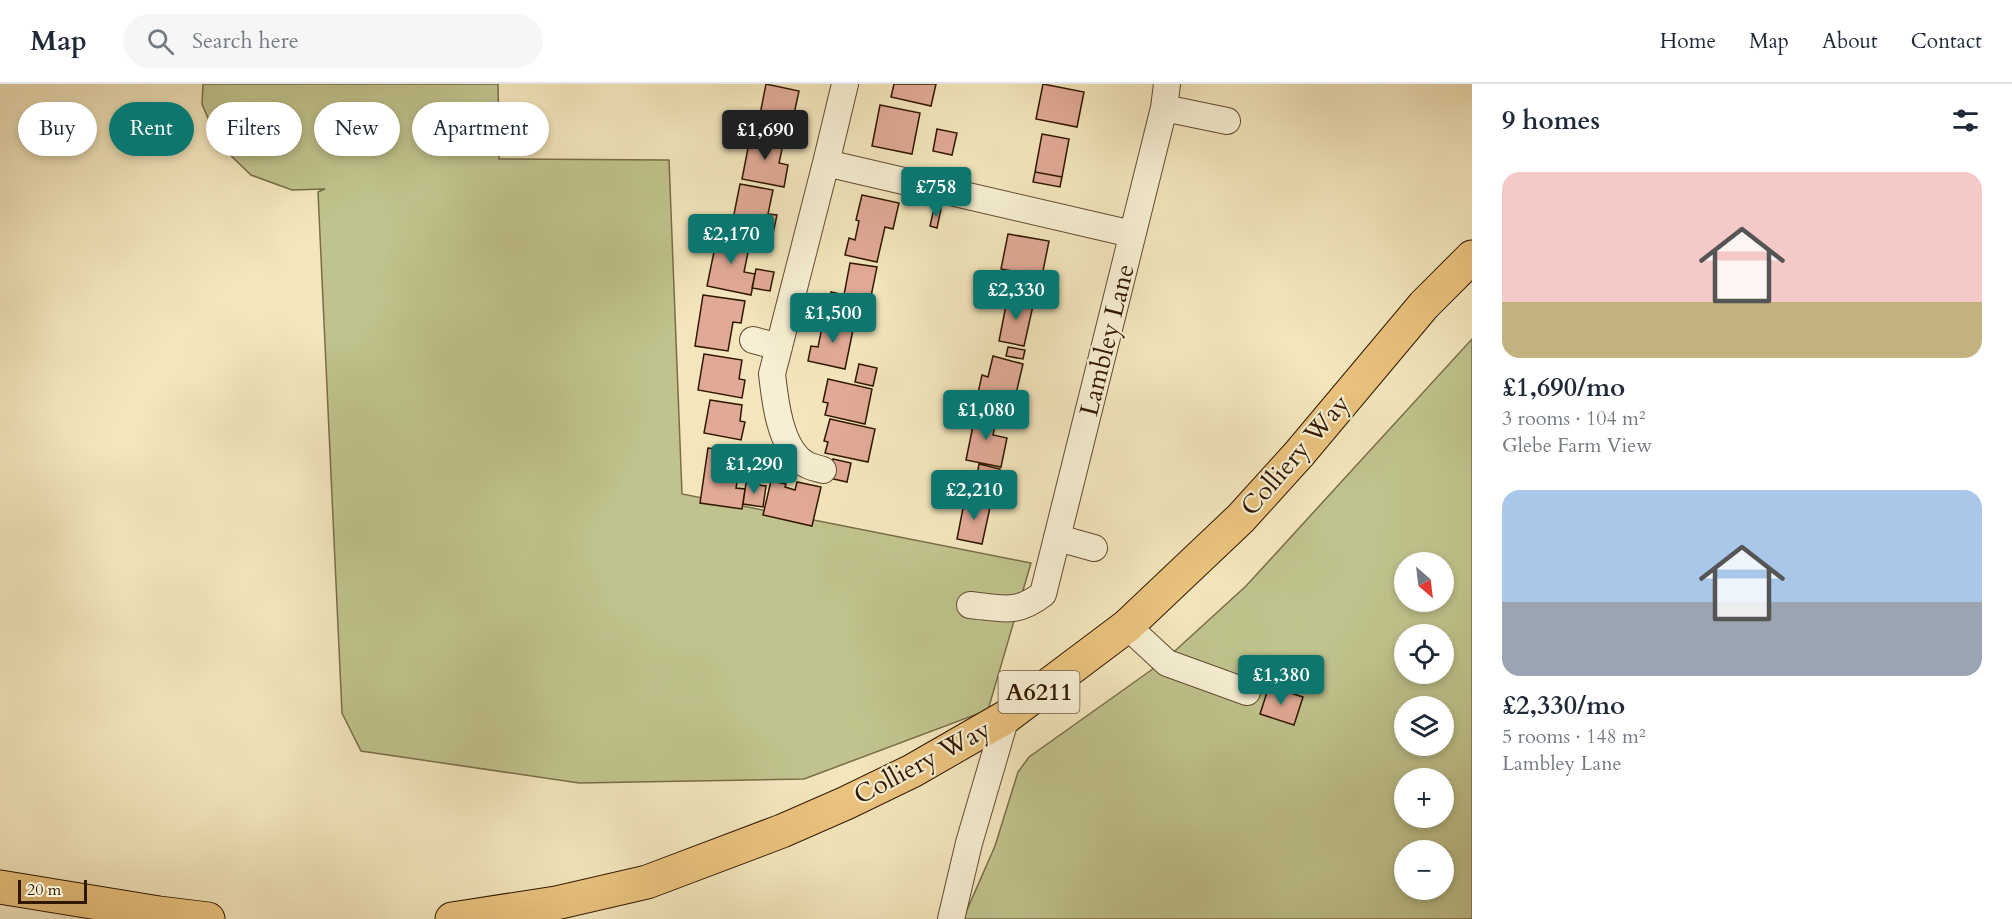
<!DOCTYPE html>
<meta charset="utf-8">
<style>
body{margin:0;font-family:Cardo,serif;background:#f6f6f7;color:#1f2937;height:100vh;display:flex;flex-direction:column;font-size:22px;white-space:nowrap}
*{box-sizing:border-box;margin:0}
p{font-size:20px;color:#747a83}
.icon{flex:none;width:33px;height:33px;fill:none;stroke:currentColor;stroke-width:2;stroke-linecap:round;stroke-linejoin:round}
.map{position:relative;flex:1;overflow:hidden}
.side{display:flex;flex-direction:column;background:#fff;width:540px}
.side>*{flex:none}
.banner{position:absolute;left:18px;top:18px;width:570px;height:54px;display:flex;gap:12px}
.needle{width:39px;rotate:152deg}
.buttons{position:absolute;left:1394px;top:468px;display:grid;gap:12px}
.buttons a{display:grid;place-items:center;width:60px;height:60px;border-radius:50%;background:#fff;box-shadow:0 3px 9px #0003;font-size:30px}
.scale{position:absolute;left:18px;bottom:15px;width:69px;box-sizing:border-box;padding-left:6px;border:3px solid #321700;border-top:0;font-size:16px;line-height:21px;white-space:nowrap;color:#321700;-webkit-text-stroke:4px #f7efd3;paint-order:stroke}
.price{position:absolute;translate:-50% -51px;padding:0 14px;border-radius:6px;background:#0f766e;color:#fff;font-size:20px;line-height:39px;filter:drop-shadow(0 2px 3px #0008)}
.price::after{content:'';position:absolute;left:50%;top:36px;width:18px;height:14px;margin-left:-9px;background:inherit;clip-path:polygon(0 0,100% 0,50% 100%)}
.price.active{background:#222;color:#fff}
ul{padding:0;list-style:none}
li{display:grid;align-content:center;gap:12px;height:318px;padding:0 30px}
li span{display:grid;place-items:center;height:186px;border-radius:18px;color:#555}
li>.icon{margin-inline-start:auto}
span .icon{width:108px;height:108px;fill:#fffc;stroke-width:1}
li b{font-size:26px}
h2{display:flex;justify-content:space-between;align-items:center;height:72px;padding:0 30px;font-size:26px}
.pill{padding:0 21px;border-radius:27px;background:#fff;box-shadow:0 3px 9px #0003;font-size:21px;line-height:54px}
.pill.active{background:#0f766e;color:#fff}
header{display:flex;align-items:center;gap:36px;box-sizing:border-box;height:84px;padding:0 30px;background:#fff;border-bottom:2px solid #e0e1e3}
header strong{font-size:28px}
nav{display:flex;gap:33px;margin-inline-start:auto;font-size:21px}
.search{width:420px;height:54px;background:#f6f6f7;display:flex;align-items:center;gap:15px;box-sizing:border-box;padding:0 21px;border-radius:33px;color:#747a83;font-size:22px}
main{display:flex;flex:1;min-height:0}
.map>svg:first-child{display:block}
.green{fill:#c0c38d;stroke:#796d46;stroke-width:1.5;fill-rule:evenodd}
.building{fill:#e1aa96;stroke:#321700;stroke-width:1.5}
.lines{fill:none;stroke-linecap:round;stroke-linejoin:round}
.minor-casing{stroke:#624b2f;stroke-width:28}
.major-casing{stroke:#321700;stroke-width:35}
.minor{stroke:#f7efd3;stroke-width:26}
.major{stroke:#eac37e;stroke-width:33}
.labels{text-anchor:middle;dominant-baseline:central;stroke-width:4.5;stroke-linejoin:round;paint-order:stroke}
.shield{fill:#f7efd3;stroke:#6d583f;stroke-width:1.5}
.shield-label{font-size:24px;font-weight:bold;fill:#321700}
.street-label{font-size:26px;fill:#321700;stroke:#f7efd3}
</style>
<header>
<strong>Map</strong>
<div class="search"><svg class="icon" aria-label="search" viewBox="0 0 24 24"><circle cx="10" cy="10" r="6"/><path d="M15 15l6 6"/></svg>Search here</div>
<nav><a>Home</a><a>Map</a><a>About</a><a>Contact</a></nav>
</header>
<main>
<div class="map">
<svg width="1472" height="835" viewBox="0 0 1472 835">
<rect width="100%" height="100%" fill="#f3e6bc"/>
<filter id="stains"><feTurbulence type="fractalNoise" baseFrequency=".00333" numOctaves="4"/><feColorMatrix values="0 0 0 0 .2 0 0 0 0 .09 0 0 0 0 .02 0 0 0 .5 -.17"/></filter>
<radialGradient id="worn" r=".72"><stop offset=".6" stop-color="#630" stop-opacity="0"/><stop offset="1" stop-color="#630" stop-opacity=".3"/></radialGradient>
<path class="green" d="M203,0H498L499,75L669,76L682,410L1031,479L988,626L804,695L579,699L361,667L342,629L318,108L325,105L292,106L251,91L219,60L202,20Z
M1472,255V835H963L995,762L1018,688L1029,673L1150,587L1177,565L1246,502ZM1404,478H1443V518H1404ZM1404,550H1443V590H1404ZM1404,622H1443V662H1404ZM1404,694H1443V734H1404ZM1404,766H1443V806H1404Z"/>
<path class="building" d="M766,0L799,7L794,30L803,32L799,54L757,46Z
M894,0H936L931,22L891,13Z
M1043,0L1084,8L1077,43L1036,35Z
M880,21L920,29L912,70L872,62Z
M937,45L957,49L952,71L933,67Z
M751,49L784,56L779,79L788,81L784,103L742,95Z
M1042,50L1069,55L1062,93L1035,88Z
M1035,88L1062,93L1060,103L1033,98Z
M740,100L773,106L768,130L777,131L772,154L731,145Z
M862,111L899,119L893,145L885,143L877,178L845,171L849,154L855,156L859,137L856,136Z
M934,124L941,125L937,144L930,142Z
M718,148L751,154L744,188L755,190L751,211L707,202Z
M1008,150L1049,157L1042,192L1001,185Z
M850,179L877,183L866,237L826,230L831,208L844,211Z
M756,185L774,188L770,207L752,204Z
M1019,192L1041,196L1039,208L1017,204Z
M703,211L745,217L741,239L733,238L728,267L695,262Z
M1008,211L1034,217L1024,262L999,257Z
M824,234L854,241L845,285L808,277L811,262L818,263Z
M1008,263L1025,266L1023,275L1006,272Z
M704,270L742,276L739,295L745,296L742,314L698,306Z
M993,272L1023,280L1012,327L976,318L982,291L988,293Z
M859,280L877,284L873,302L855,298Z
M828,295L872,305L865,340L825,331L828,319L823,318Z
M710,316L742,321L740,337L745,338L741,356L704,349Z
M976,327L997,331L993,351L1007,354L1001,383L966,376Z
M830,335L875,345L868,378L825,369L828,358L824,357Z
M708,364L742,369L736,404L745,405L742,425L700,419Z
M833,375L851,379L847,398L829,394Z
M979,380L1000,385L997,402L976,397Z
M771,397L786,400L785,403L795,406L797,398L821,403L812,442L763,431Z
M945,398L965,402L963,413L943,408Z
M746,399L766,402L763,423L743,420Z
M965,414L991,419L982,460L957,455Z
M1269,602L1303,613L1294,641L1260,630Z"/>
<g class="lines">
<g class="minor-casing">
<path id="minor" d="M1164,24L1227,37
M826,79L845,0
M753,256L779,263
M823,386C817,384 809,383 804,379C780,363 775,317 772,290L826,79L1132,150
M1058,454L1094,464
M970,521C1001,524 1016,531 1043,510L1164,24L1167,0
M1127,542L1167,579L1247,608
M951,835L969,759L1006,633"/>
</g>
<g class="major-casing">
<path id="major" d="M0,803L159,829L208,835
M452,835L556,819L647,798L782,747L846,719L912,687L1006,633L1127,542L1241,434L1299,370L1424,221L1472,173"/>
</g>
<use href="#minor" class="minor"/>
<use href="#major" class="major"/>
</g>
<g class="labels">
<rect class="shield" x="998.5" y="587" width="81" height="42" rx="4.5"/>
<g class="shield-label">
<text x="1039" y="608">A6211</text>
</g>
<g class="street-label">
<text transform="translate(1107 256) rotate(-76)">Lambley Lane</text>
<text transform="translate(1295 371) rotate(-49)">Colliery Way</text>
<text transform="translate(922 678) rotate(-28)">Colliery Way</text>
</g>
</g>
<rect width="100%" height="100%" filter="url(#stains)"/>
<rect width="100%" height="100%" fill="url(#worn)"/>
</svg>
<div class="buttons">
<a><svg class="needle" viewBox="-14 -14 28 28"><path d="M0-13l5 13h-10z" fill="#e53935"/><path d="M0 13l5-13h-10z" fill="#747a83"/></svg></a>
<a><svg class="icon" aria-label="locate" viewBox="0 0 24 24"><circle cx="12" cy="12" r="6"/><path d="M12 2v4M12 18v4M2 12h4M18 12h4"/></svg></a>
<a><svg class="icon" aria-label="layers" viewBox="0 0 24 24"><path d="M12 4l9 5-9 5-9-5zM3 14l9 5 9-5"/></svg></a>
<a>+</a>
<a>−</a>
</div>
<div class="scale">20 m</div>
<b class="price active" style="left:765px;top:77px">£1,690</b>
<b class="price" style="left:936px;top:134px">£758</b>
<b class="price" style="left:731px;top:181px">£2,170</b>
<b class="price" style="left:1016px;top:237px">£2,330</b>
<b class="price" style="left:833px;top:260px">£1,500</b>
<b class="price" style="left:986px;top:357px">£1,080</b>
<b class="price" style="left:754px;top:411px">£1,290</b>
<b class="price" style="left:974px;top:437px">£2,210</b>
<b class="price" style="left:1281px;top:622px">£1,380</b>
<div class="banner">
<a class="pill">Buy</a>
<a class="pill active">Rent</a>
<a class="pill">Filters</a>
<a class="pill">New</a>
<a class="pill">Apartment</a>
</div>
</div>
<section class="side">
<h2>9 homes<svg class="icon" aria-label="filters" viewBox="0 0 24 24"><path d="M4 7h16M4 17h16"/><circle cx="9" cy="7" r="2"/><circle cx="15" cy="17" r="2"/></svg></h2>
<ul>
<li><span style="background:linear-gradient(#f6c9c9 70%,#c2b280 0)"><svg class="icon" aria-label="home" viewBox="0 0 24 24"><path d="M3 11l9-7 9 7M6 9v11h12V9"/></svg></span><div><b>£1,690/mo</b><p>3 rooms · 104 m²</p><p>Glebe Farm View</p></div></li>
<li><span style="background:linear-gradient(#a9c7e8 60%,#9aa5b1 0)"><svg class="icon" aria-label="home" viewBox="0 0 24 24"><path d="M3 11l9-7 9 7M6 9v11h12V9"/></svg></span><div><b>£2,330/mo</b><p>5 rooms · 148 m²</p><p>Lambley Lane</p></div></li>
</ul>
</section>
</main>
